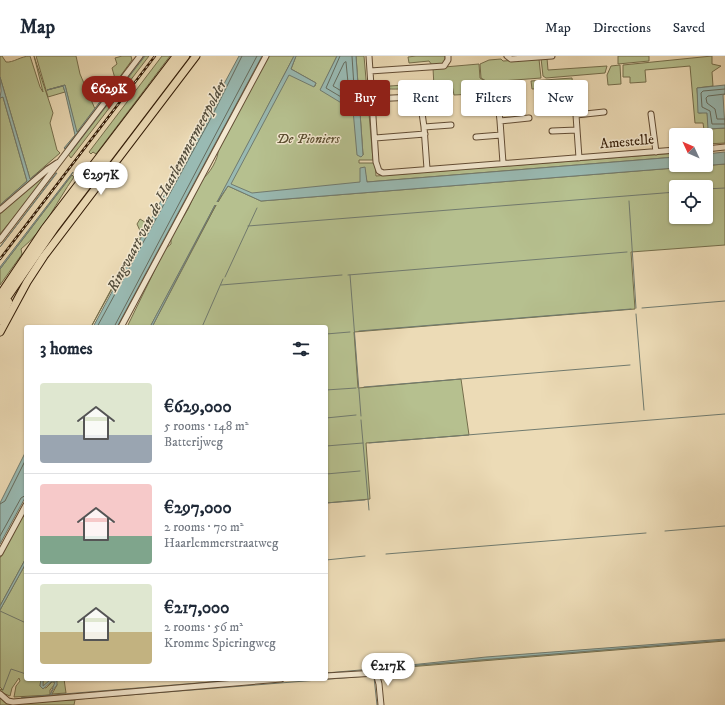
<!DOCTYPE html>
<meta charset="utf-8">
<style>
body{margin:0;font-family:"IM FELL DW Pica",serif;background:#f6f6f7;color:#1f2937;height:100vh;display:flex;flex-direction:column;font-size:15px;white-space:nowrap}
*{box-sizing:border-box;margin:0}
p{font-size:13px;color:#747a83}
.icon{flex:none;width:22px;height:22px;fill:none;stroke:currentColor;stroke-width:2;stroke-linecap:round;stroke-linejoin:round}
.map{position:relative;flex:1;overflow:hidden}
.panel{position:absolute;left:24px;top:269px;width:304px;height:356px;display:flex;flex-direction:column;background:#fff;border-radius:4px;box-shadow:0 1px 3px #0004}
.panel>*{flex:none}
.top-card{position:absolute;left:340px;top:24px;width:325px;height:36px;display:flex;gap:8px}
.needle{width:26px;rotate:314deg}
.controls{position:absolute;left:669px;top:72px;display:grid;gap:8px}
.controls a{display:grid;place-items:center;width:44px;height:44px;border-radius:4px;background:#fff;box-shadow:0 1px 3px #0004;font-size:20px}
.price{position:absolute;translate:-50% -34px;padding:0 9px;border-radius:14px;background:#fff;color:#222;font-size:13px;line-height:26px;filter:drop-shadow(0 1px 2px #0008)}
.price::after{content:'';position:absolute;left:50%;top:24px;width:12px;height:9px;margin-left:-6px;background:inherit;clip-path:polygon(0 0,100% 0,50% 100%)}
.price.active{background:#8f2418;color:#fff}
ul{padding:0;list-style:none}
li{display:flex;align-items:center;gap:12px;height:100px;padding:0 16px}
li+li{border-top:1px solid #e0e1e3}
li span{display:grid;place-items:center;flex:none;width:112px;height:80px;border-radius:4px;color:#555}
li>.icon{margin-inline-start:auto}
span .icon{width:48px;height:48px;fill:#fffc;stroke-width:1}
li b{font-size:17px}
h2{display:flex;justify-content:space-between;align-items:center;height:48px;padding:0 16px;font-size:17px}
.pill{padding:0 14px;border-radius:4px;background:#fff;box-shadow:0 1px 3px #0004;font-size:14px;line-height:36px}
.pill.active{background:#8f2418;color:#fff}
header{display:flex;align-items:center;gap:24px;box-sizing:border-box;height:56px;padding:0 20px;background:#fff;border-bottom:1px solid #e0e1e3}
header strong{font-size:19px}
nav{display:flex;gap:22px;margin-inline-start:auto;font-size:14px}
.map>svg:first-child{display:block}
.green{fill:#b6c08f;stroke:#756e4c;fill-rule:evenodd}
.water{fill:#99bab3;stroke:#717b6f}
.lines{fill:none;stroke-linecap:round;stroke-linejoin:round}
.shore{stroke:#666c5e;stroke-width:1}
.stream{stroke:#717b6f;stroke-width:1}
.minor-casing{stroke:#624c34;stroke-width:7}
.major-casing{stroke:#341d08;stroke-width:9}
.highway-casing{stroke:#341d08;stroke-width:10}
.minor{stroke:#f3e8d0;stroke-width:5}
.major{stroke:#ecdbb6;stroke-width:7}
.highway{stroke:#ecdbb6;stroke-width:8}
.rail-casing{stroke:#341d08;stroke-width:2.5}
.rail{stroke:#f3e8d0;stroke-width:1;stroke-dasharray:3;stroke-linecap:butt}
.labels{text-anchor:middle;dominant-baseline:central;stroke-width:3;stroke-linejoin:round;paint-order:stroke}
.park-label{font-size:14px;font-style:italic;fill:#5b4e30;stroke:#f3e8d0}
.street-label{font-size:14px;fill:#341d08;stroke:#f3e8d0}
.water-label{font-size:15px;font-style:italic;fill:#524c3b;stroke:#f3e8d0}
</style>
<header>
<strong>Map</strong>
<nav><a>Map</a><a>Directions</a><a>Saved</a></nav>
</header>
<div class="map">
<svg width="725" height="649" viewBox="0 0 725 649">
<rect width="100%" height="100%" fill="#ecdbb6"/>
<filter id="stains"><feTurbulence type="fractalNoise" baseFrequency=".005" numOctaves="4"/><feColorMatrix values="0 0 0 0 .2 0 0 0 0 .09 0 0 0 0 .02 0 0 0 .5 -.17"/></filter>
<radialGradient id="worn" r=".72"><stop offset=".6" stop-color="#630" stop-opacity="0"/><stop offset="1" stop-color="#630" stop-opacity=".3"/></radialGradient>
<path class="green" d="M0,0H2L6,6C13,7 21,0 30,0L40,31L43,36L34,0L53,57L50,67L57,94L60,97L30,123L0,21Z
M36,0H76L80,18L95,53L78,76L76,75L65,29L47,34L63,30L65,36L48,41Z
M122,0H131L132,4L116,26L112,12L117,8L115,2Z
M141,0H149L71,102L68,98Z
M162,0H170L96,98L93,96L91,98L89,96Z
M268,0H294L218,146L228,130L261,145L725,108V189L631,196L635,253L354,276L358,332L461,323L469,379L366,387L370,443L326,447V271H152L216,149L150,271H127L165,193L171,188V182L188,153L202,123C209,119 219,102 218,94ZM676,131H706V161H676Z
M296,0H337L321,33L355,51L363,99L356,0H364L373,104H359V107H375L376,120L676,97V101L367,126L364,111L361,127L252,139L229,129L288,17L315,30L316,27L291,13Z
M416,0H445V8L432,9L429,5L409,7L408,1Z
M618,0H649V5L618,8Z
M712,0V8L721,10L712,16L713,30L697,32L699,57L707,56L709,73L725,72V87L706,88L703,67H695L690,10L645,14L646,26L630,27V21H623V9Z
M541,2H547L548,14L607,10L605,17L546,22L543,20Z
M501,3L503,5L539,3L541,22L488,26L481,22L480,8L489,4Z
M479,8L480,22L488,27L493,28V37L454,39L452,29L434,31L433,12Z
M620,9L621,28L608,29L607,19L611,10Z
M572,22L573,31L532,33L531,25Z
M432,27C425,33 385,35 376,31Z
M3,41L27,125L0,149V42Z
M48,115V119L0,178V158Z
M72,119L74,121C56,146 45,174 21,193L22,198L0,229V213Z
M140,163L148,168L91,271L122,213L120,212L127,204L141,177L137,168Z
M26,453V502L0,550V502L21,463L25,459Z
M26,507V623H41L40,630L46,632L53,625L55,628L50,634V639L14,641L16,630L20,625L19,622L12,632L10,640L0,636V633L3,634L0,631V554Z
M725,584V585L408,611L380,615V607L382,612Z
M43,623H64L66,637L52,638L57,629L55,624H50L45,630H43Z
M0,640L17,646L75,644L74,649H0Z"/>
<path class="water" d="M143,0H145L71,96L76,87Z
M239,0H262L117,271H93Z
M294,0H296L291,13L316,27L314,31L289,19L231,128L252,137L360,126V112L365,111L367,126L676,101V109H706V98L725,96V108L261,145L228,130L217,146Z
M337,0H356L363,99L361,101L357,99L353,54L320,34Z
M0,21L30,123L48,109L0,151V149L27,125L3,41L0,42L1,35Z
M65,29L77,76L102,43L103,45L65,93L64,92L75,79L65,36L63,30L47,34Z
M725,29V38L723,39L725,72L708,73L707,57H698L697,32Z
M73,116L70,121L0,213V211Z
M56,117H57L0,191Z
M215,149L152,271H150Z
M26,395V440L0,488V447Z
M26,502V507L0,554V550Z
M725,583V584L382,612L486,601Z
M41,623H43V630L50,624L57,625V629L52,635V639L21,642L50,639L55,626H51L43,633L40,630Z"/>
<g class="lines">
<path class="shore" d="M340,0L326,32L353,48L355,46L352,0
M346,6L349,37L348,39L333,30L344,7Z
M725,33L703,35L701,37L702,51L710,55L712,68H725
M725,38L708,40L706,42L707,47L715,53L717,63H725
M97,271L211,62L242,0
M114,271L257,0
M0,448L5,445L26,403
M0,480L21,442L26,439"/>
<path class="stream" d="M706,133L725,132
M629,145L636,252
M248,170L676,136
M348,219L627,196
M350,219L361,360
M225,221L257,152
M221,229L342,219
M642,252L725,245
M636,258L644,354
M202,271L223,223
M359,275L631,253
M326,278L350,276
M364,331L630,309
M326,334L356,332
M326,362L356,359
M361,364L369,454
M369,387L725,358
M326,390L363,387
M326,418L360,415
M326,447L365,444
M665,475L725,470
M386,498L646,477
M326,504L365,500
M0,555L26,567
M326,617L372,613
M374,621L377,649
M3,634L11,613L26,618
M52,639L247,623
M29,647L368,620"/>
<g class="minor-casing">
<path id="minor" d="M369,0L376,106L379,115L383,117L676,94
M507,0L511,3L552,0
M370,15L444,10L448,4V0
M573,31L576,59
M419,36L424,71
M497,37L500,65
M372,43L413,41
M651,58L656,96
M552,75L577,74
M476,81L501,79
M375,82L425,78
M706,93L725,91
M579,102L576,59L604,56
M503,107L500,65L529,62
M427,113L424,71L451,69
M0,154L48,113L57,107
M0,184L140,0
M121,271L266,0
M0,497L26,449
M326,620L376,617L379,628L381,649
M0,638L8,645L13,646L281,623"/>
</g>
<g class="major-casing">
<path id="major" d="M0,276L27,226L44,200L196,0"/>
</g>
<g class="highway-casing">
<path id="highway" d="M0,240L45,173L177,0
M0,251L55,171L185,0
M0,264L8,246"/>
</g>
<use href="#minor" class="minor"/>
<use href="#major" class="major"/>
<use href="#highway" class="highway"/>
<g class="rail-casing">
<path id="rail" d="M0,203L155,0"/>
</g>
<use href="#rail" class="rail"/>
</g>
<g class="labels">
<g class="park-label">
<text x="308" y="83">De Pioniers</text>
</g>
<g class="street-label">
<text transform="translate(627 86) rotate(-5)">Amestelle</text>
</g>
<g class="water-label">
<text transform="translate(167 130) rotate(-62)">Ringvaart van de Haarlemmermeerpolder</text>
</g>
</g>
<rect width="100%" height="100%" filter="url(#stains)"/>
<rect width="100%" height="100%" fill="url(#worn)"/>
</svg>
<div class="controls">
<a><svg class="needle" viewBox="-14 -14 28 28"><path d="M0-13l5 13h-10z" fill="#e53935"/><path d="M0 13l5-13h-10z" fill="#747a83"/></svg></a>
<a><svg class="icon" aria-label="locate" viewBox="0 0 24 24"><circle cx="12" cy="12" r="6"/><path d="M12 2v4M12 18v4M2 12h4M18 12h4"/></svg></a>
</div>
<b class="price active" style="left:109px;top:54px">€629K</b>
<b class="price" style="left:101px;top:140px">€297K</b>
<b class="price" style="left:388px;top:631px">€217K</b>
<div class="top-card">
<a class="pill active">Buy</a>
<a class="pill">Rent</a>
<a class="pill">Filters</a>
<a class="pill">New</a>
</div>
<section class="panel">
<h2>3 homes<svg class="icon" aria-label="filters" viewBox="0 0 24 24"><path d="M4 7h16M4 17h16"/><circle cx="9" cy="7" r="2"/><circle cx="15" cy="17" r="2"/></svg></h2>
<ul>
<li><span style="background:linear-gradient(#dfe7d0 65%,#9aa5b1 0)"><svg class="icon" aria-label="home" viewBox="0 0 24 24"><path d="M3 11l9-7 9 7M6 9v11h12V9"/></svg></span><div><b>€629,000</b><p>5 rooms · 148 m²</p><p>Batterijweg</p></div></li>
<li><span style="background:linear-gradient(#f6c9c9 65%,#7fa58c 0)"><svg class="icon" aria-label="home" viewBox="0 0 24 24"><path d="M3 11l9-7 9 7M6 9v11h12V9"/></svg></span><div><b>€297,000</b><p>2 rooms · 70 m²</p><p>Haarlemmerstraatweg</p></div></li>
<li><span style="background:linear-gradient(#dfe7d0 60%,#c2b280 0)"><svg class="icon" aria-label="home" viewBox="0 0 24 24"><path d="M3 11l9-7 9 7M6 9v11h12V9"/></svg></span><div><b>€217,000</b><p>2 rooms · 56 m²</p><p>Kromme Spieringweg</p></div></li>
</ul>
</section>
</div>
